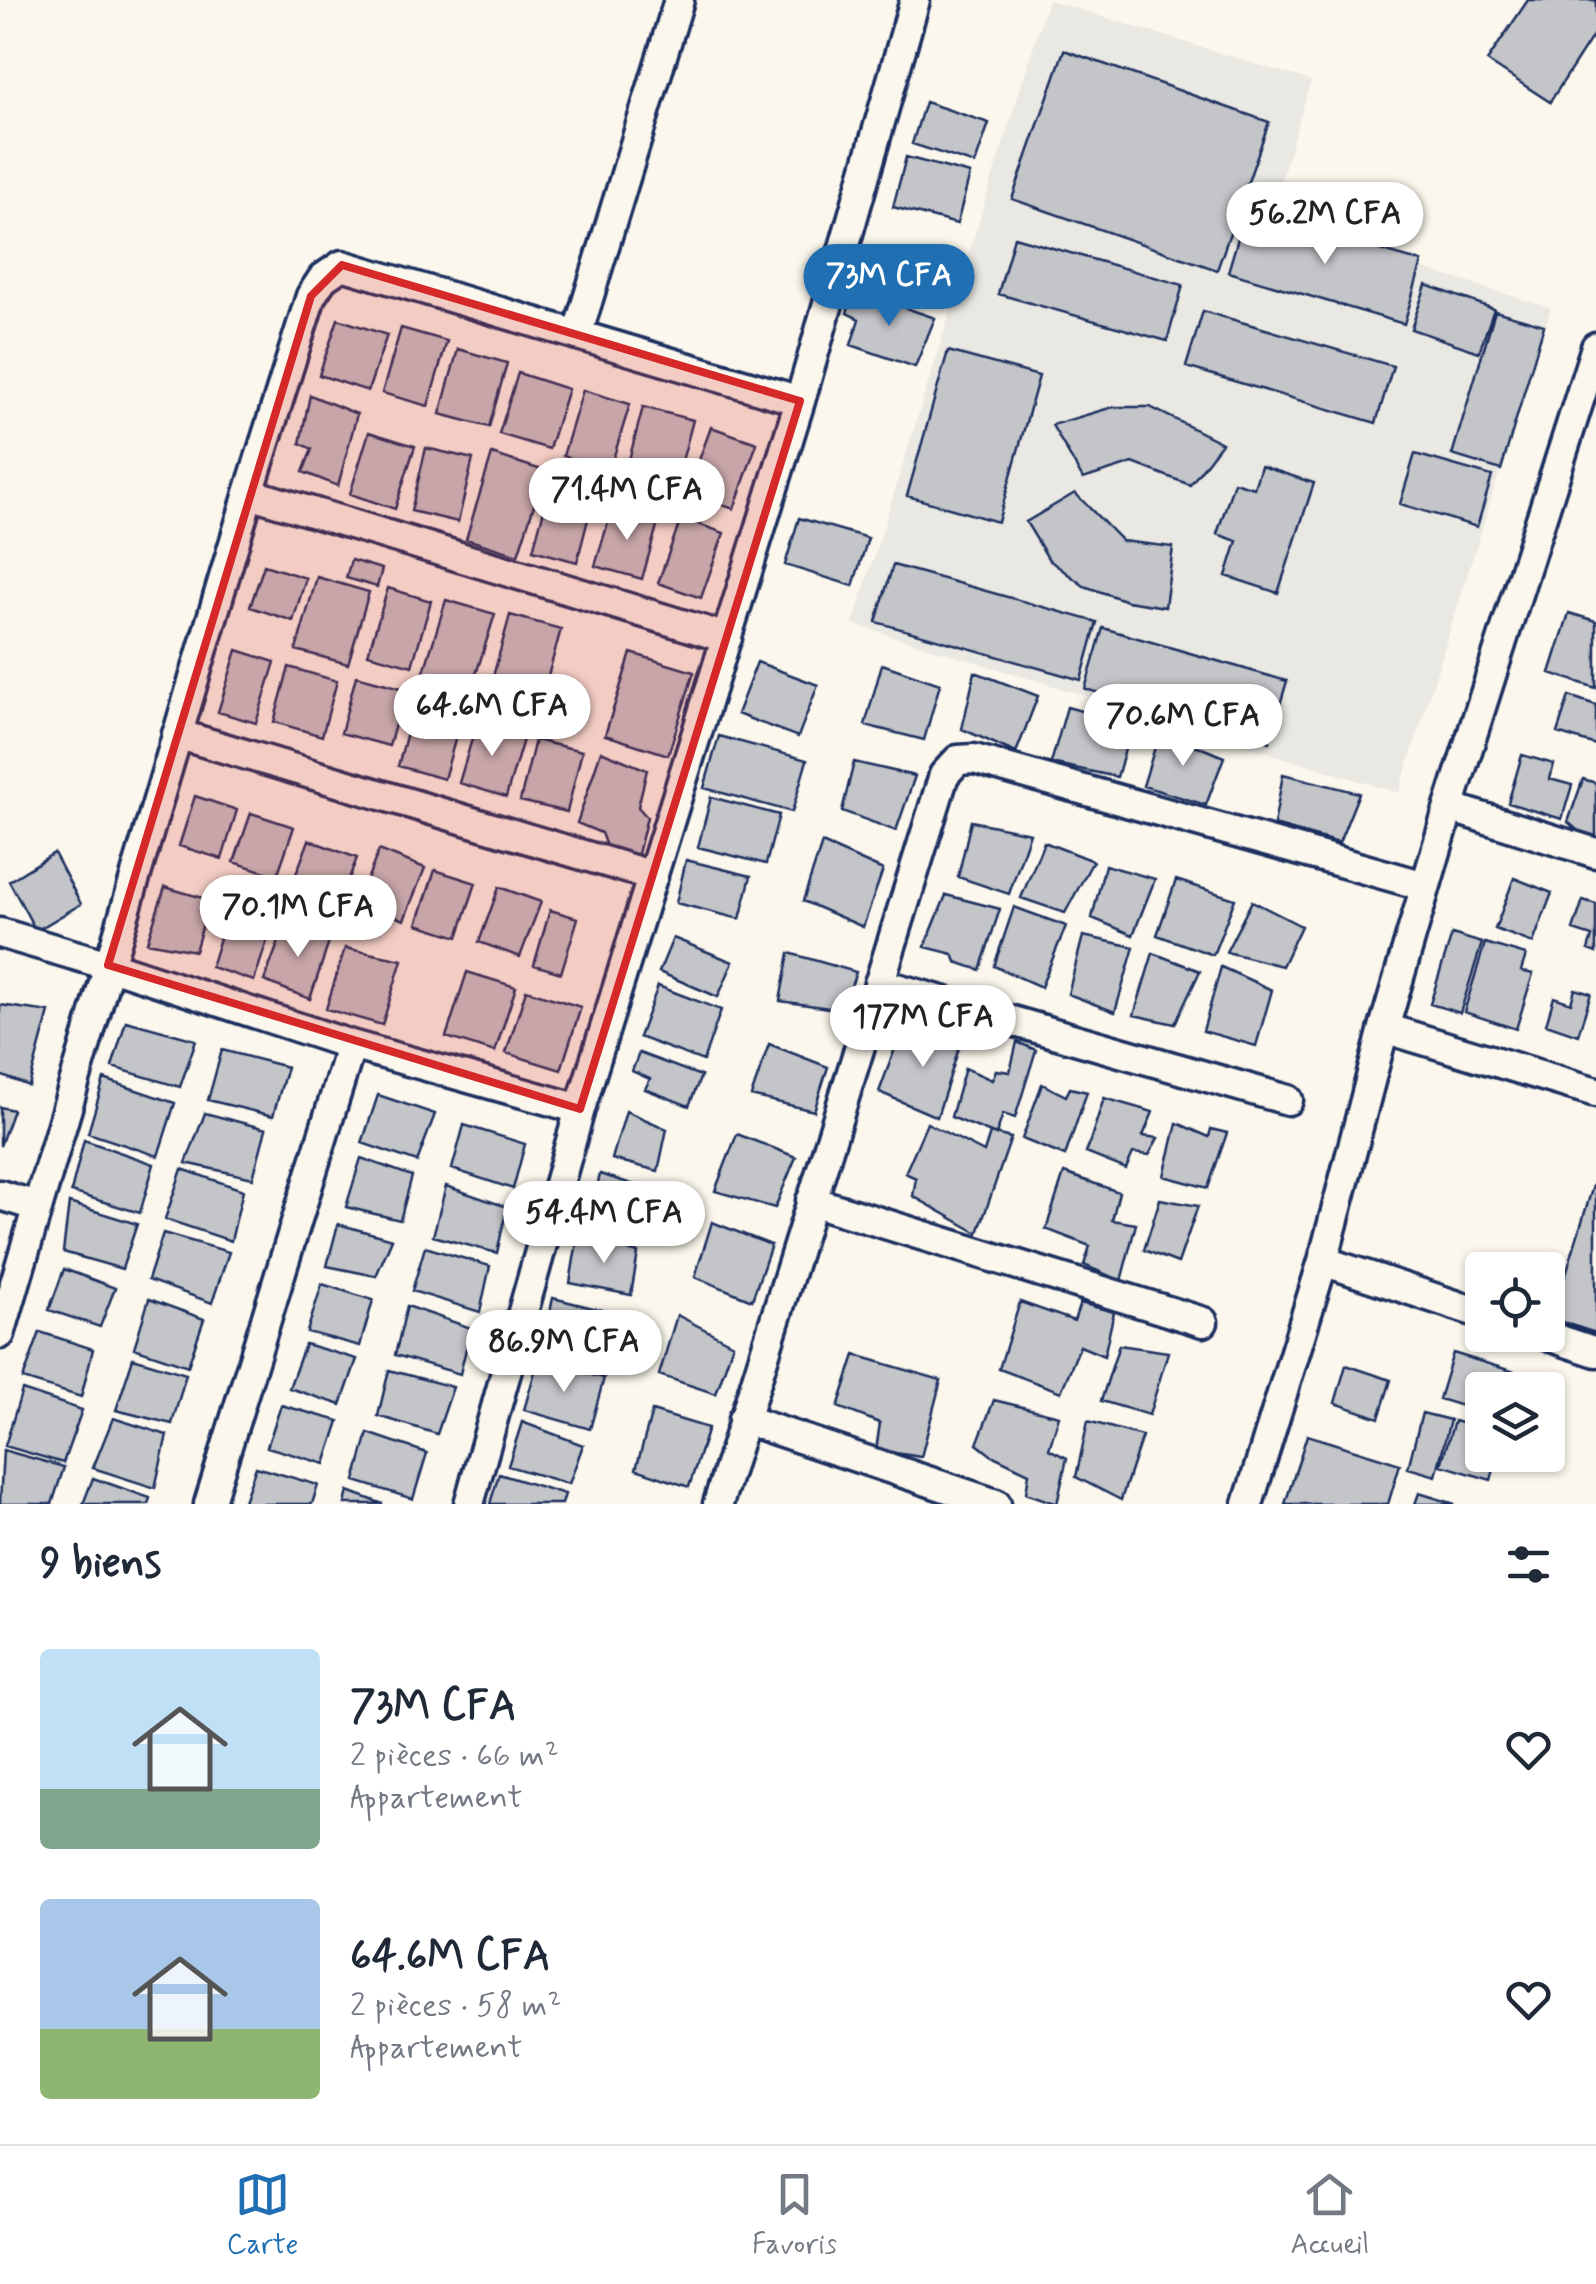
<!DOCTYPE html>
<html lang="fr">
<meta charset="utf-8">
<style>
body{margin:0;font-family:Mynerve,sans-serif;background:#f2f2f3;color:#1f2937;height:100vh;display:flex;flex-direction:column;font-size:38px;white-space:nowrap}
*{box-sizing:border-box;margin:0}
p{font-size:32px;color:#747a83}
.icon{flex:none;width:55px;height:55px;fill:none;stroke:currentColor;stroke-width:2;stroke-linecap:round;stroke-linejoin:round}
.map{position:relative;height:1504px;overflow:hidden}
.panel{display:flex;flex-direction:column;background:#fff;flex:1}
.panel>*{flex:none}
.fabs{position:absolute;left:1465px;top:1252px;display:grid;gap:20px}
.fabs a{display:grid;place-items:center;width:100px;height:100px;border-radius:10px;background:#fff;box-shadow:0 2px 8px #0004;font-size:50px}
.price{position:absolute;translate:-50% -85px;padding:0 22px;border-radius:35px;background:#fff;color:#222;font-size:32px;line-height:65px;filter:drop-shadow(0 2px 5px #0008)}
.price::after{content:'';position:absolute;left:50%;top:60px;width:30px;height:22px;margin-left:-15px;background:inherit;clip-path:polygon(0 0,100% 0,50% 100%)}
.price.on{background:#1f6fb2;color:#fff}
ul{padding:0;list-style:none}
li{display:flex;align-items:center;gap:30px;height:250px;padding:0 40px}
li span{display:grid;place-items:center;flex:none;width:280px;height:200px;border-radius:10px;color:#555}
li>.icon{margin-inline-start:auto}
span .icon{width:120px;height:120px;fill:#fffc;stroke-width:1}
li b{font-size:42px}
h2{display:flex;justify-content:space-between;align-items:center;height:120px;padding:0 40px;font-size:42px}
.dock{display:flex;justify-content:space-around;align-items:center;height:140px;border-top:2px solid #e0e1e3;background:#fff;font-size:28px;color:#747a83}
.dock a{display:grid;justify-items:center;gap:5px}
.dock .on{color:#1f6fb2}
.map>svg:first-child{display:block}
.built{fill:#eae8e2}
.building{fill:#c3c5c9;stroke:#1b2f5e;stroke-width:2.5}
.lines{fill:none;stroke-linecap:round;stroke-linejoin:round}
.minor-casing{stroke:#1b2f5e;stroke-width:35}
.minor{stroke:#fbf7ec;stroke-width:28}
.marked{fill:#d62828;fill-opacity:0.2;stroke:#d62828;stroke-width:8;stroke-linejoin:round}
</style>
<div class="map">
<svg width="1596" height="1504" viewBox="0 0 1596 1504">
<rect width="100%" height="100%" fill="#fbf7ec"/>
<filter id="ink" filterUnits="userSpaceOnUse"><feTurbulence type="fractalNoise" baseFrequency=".01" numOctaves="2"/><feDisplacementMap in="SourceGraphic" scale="20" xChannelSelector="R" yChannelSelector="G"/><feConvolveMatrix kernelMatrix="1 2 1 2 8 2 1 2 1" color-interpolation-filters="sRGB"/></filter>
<g filter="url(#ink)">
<path class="built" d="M1048,0L1311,81L1268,221L1551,308L1399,793L853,624Z"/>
<path class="building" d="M1528,0H1596V31L1550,102L1487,61Z
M1064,50L1269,122L1217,270L1012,199Z
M925,102L989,123L975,164L912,144Z
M906,157L970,174L957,224L893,207Z
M1246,211L1422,262L1404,324L1228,272Z
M1014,237L1183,285L1167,341L998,294Z
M1426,285L1494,309L1479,352L1411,329Z
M854,290L935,318L915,367L851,345L859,319L847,313Z
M1203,311L1393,366L1376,423L1186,367Z
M1495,311L1544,325L1501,470L1452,455Z
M338,319L387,335L368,391L319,375Z
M401,328L447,341L428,406L382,393Z
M458,349L507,363L489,427L440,414Z
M948,351L1039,376L998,522L907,496Z
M518,373L568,389L549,449L499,434Z
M583,390L630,404L610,469L563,456Z
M310,395L357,414L338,486L303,472L312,449L300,443Z
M643,407L693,420L676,484L626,471Z
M1113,407H1150L1222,443L1190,485L1133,463L1083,479L1052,425Z
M711,427L757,443L734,509L687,493Z
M369,432L415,446L395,509L350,494Z
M426,448L473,459L458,522L411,511Z
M492,454L545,471L518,555L466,539Z
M1415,454L1492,476L1477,527L1400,504Z
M1261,466L1314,483L1278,593L1226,576L1237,541L1217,534L1234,482L1254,488Z
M551,484L594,496L577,562L533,550Z
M1075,493L1122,541L1173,547L1165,607L1127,601L1084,586L1049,560L1026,522Z
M613,506L659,519L642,579L595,566Z
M681,518L724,533L701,598L658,583Z
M799,518L868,538L853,586L785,565Z
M351,560L382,569L377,587L346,578Z
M264,565L306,578L293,621L250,607Z
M893,565L1097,622L1081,680L876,622Z
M317,577L369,592L348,664L296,650Z
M388,588L431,601L412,666L368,654Z
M446,600L495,614L471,690L423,675Z
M1569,613L1596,621V688L1550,673Z
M510,615L561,629L540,705L489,691Z
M1103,628L1287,681L1269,742L1085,689Z
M237,650L275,662L256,723L218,712Z
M631,653L694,672L668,755L605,735Z
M757,662L818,685L798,737L737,714Z
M882,664L940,684L924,740L865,725Z
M289,667L337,681L322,736L274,722Z
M975,672L1038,696L1016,753L962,729Z
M356,676L405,689L389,746L341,733Z
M1569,696L1596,705V745L1557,733Z
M416,699L463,712L444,779L398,766Z
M1067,707L1132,725L1117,777L1051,763Z
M477,722L524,736L506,797L459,783Z
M1160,731L1224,757L1206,805L1143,786Z
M719,736L807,760L792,812L704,788Z
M535,740L582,751L567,812L520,801Z
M601,751L647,770L638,807L647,817L637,858L607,849L601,833L577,823Z
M1522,755L1554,764L1550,779L1572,785L1562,819L1508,803Z
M854,762L915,776L896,831L842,811Z
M1283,774L1359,793L1339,843L1274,825Z
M1583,779L1596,783V835L1593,844L1568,822Z
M195,796L237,810L222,859L179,846Z
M711,797L779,815L766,864L698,847Z
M251,813L294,827L277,876L234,862Z
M971,821L1030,833L1009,894L958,877Z
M309,840L357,858L338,907L290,890Z
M1044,842L1093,861L1065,913L1021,898Z
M822,843L883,870L863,927L803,901Z
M379,850L425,868L404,920L358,902Z
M54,853L81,904L36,931L9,881Z
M686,860L751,876L740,919L676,903Z
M1105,865L1155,879L1133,935L1092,918Z
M435,870L476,883L458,937L417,924Z
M1514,878L1552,893L1533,943L1495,929Z
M1176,880L1235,899L1213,955L1157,935Z
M165,887L210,900L195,951L147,942Z
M499,887L541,902L520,957L479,942Z
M946,895L1000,909L980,970L956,962L953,954L925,947Z
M1583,900L1596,904V953L1588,950L1592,936L1573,930Z
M1252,901L1301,926L1282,966L1226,952Z
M231,903L275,917L254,981L211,967Z
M1014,907L1066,926L1041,987L994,966Z
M550,910L578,918L561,973L534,965Z
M285,925L332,933L310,999L264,981Z
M1452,934L1482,943L1460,1013L1430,1004Z
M1083,936L1134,947L1115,1012L1068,994Z
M673,938L733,962L718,997L659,972Z
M1485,943L1526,955L1521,971L1533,974L1516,1029L1464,1012Z
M345,948L402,960L382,1025L326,1009Z
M789,953L856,972L843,1010L780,1001Z
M1153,953L1200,971L1175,1024L1134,1015Z
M1221,967L1272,990L1256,1046L1203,1031Z
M467,972L516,987L495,1052L446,1037Z
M658,986L721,1010L703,1061L639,1037Z
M1575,989L1591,994L1578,1035L1546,1024L1554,997L1571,1003Z
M526,990L581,1007L561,1070L506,1053Z
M0,1005L49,1012L29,1086L0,1075Z
M947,1020L966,1026L937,1117L879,1092L901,1032L940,1048Z
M126,1021L196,1040L180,1087L112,1067Z
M1017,1042L1036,1050L1015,1118L1003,1114L996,1135L951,1117L965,1068L992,1080L996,1070L1010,1072Z
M769,1044L828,1067L814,1111L751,1096Z
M222,1050L287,1067L273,1116L208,1100Z
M639,1053L701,1076L689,1106L645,1089L650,1079L632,1071Z
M104,1079L175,1103L158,1156L88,1133Z
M1042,1084L1066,1096L1070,1088L1087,1092L1065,1156L1022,1139Z
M378,1095L435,1114L417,1162L362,1143Z
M1104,1098L1153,1112L1143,1136L1158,1138L1149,1155L1133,1153L1126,1169L1086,1153Z
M0,1107L13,1110L0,1146Z
M626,1111L667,1129L658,1171L612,1159Z
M205,1113L266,1129L253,1178L186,1163Z
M927,1123L984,1152L990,1133L1011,1138L978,1233L913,1196L916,1178L905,1173Z
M1177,1123L1209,1137L1211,1129L1227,1133L1208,1188L1164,1176Z
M464,1125L525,1144L513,1189L452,1169Z
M737,1134L796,1157L775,1208L715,1191Z
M84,1140L154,1164L140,1213L71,1192Z
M361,1158L412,1176L400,1220L346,1207Z
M182,1169L243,1190L231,1241L165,1219Z
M1064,1173L1119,1192L1112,1220L1136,1224L1121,1281L1084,1265L1090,1246L1046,1229Z
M600,1174L654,1191L645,1241L589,1224Z
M1596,1176V1333L1552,1319Z
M446,1186L507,1207L497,1253L433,1236Z
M1160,1199L1198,1206L1178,1263L1144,1250Z
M69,1203L137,1224L122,1269L63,1252Z
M712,1222L771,1245L752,1300L695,1277Z
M338,1224L392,1239L376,1276L327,1266Z
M163,1233L229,1252L212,1303L148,1280Z
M578,1235L638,1253L631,1295L570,1283Z
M425,1247L490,1266L480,1312L412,1291Z
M64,1269L115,1288L100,1327L49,1310Z
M322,1284L373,1300L360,1346L307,1332Z
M553,1298L617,1314L608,1362L542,1351Z
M149,1299L204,1319L188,1366L134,1348Z
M1020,1302L1074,1321L1080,1303L1114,1312L1104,1356L1080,1346L1061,1392L999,1369Z
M407,1306L471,1328L460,1374L395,1355Z
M677,1315L733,1344L716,1394L659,1375Z
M40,1332L93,1349L81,1397L23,1379Z
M305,1344L357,1359L341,1405L289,1388Z
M1119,1345L1168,1352L1149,1415L1101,1401Z
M1453,1353L1528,1376L1523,1390H1482V1412L1439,1399Z
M855,1355L941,1380L921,1457L876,1450L880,1423L838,1407Z
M133,1358L186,1374L172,1424L116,1410Z
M538,1361L604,1378L590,1429L524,1410Z
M1346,1365L1391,1380L1379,1418L1335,1403Z
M389,1370L453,1387L437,1434L378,1416Z
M22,1390L82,1410L63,1463L5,1446Z
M994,1400L1059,1416L1049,1449L1067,1458L1057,1504L1026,1493L1029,1473L991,1455L977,1444Z
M281,1405L339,1421L325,1464L267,1447Z
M652,1411L708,1428L689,1487L636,1469Z
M1422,1413L1450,1420L1436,1476L1408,1468Z
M113,1418L167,1435L155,1488L93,1468Z
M1088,1421L1142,1436L1121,1500L1076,1477Z
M1454,1421L1482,1429V1455H1498L1491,1480L1441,1465Z
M522,1422L583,1445L569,1484L508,1466Z
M368,1433L427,1453L413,1499L355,1481Z
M1307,1435L1400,1464L1388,1504H1285Z
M3,1450L64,1467L52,1504H0Z
M256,1467L318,1485L312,1504H243Z
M499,1474L565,1494L562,1504H490Z
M93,1478L150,1498L148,1504H83Z
M348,1491L383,1504H345Z
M1419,1493L1455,1504H1415Z"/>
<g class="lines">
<g class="minor-casing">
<path id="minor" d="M577,335L679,0
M249,493L727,638
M177,734L653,876
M1449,807L1596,853
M0,933L108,965L351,1045L580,1109
M879,983L1288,1100
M1384,1028L1596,1092
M0,1195L36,1206
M811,1201L1203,1322
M1323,1261L1482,1314
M0,1334L249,493L311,296L323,278L342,265L800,401
M1545,1335L1596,1352
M743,1419L996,1504
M209,1504L351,1045
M469,1504L580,1109L800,401L915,0
M718,1504L944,775L958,760L974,759L1425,886
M1248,1504L1323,1261L1384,1028L1449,807L1596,347"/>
</g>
<use href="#minor" class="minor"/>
</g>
</g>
<path class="marked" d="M342,265L800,401L580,1109L108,965L311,296Z"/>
</svg>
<div class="fabs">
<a><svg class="icon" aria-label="locate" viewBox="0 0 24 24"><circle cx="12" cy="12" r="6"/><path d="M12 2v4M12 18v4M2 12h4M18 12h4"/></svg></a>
<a><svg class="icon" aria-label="layers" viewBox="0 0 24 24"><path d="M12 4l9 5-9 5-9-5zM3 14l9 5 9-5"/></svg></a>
</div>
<b class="price" style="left:1325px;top:267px">56.2M CFA</b>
<b class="price on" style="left:889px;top:329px">73M CFA</b>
<b class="price" style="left:627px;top:543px">71.4M CFA</b>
<b class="price" style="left:492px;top:759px">64.6M CFA</b>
<b class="price" style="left:1183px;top:769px">70.6M CFA</b>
<b class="price" style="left:298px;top:960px">70.1M CFA</b>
<b class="price" style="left:923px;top:1070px">177M CFA</b>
<b class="price" style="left:604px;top:1266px">54.4M CFA</b>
<b class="price" style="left:564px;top:1395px">86.9M CFA</b>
</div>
<section class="panel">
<h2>9 biens<svg class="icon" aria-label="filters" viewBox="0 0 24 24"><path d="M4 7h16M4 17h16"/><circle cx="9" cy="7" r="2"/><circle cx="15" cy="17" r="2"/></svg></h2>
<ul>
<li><span style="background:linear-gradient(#bfe0f5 70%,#7fa58c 0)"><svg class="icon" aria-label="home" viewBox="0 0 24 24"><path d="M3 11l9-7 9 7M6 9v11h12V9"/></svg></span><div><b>73M CFA</b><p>2 pièces · 66 m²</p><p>Appartement</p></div><svg class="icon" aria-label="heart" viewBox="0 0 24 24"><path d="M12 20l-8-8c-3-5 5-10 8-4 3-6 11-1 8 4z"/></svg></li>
<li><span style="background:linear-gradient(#a9c7e8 65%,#8fb573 0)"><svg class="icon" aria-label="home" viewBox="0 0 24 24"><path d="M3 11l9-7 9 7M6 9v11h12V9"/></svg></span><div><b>64.6M CFA</b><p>2 pièces · 58 m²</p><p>Appartement</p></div><svg class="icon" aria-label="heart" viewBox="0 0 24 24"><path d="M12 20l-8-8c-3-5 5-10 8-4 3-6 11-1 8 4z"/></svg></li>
</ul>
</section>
<nav class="dock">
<a class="on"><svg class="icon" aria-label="map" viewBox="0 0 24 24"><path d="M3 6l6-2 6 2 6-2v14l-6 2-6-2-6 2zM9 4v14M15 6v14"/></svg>Carte</a>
<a><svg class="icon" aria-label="saved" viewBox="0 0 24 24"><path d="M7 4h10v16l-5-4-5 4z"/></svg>Favoris</a>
<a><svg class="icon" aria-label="home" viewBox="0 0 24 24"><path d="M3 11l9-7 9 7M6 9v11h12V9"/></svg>Accueil</a>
</nav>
